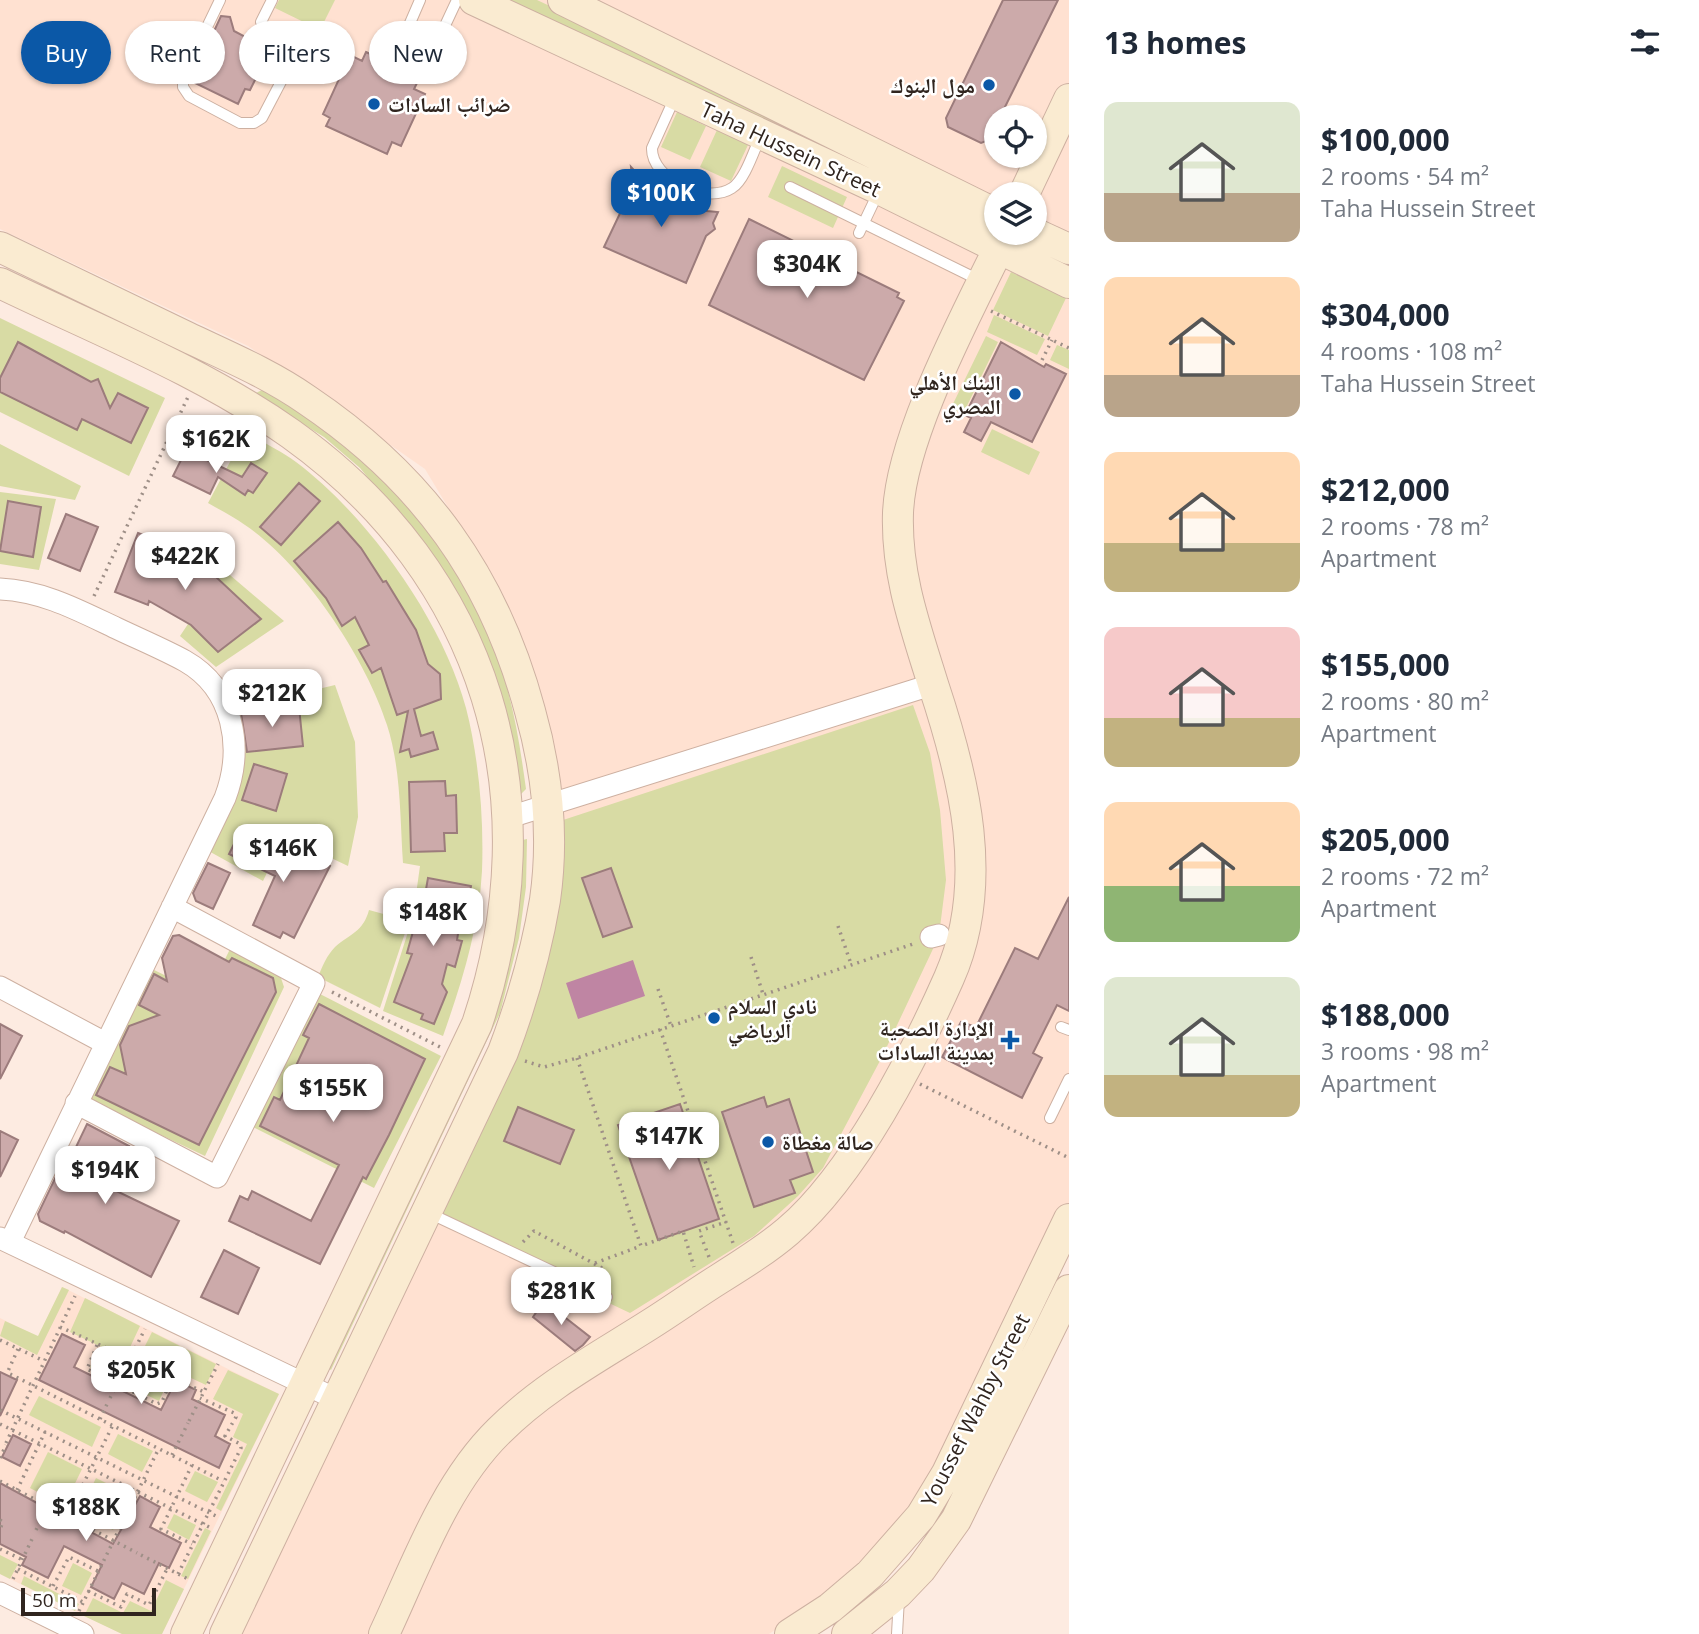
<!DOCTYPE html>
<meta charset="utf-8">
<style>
body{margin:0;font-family:"Open Sans","Noto Naskh Arabic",sans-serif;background:#f6f6f7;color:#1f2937;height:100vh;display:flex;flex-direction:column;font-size:26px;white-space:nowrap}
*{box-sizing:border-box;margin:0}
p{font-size:23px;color:#747a83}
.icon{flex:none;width:38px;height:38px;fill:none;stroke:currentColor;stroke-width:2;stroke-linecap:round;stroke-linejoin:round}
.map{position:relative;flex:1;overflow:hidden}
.drawer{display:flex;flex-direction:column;background:#fff;width:630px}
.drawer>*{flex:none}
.hud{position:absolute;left:21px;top:21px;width:665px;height:63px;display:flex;gap:14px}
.tools{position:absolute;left:984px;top:105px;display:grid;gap:14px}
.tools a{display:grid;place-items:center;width:63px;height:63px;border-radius:50%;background:#fff;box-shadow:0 2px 5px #0004;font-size:35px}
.scale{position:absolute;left:21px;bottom:18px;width:135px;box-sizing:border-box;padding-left:7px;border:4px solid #30251f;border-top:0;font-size:19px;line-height:24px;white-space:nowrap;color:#30251f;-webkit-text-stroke:5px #fff;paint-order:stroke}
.price{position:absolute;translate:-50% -60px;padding:0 16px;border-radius:14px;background:#fff;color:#222;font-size:23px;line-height:46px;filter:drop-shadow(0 2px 4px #0008)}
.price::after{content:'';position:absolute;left:50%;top:42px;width:21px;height:16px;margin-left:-10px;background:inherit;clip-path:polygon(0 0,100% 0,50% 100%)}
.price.on{background:#0b58a7;color:#fff}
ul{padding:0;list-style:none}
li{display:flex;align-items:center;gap:21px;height:175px;padding:0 35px}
li span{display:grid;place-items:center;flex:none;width:196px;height:140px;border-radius:14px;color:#555}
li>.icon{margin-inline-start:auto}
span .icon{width:84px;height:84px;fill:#fffc;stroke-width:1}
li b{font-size:30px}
h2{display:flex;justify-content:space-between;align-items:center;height:84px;padding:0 35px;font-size:30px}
.chip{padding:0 24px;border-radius:32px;background:#fff;box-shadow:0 2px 5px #0004;font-size:24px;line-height:63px}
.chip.on{background:#0b58a7;color:#fff}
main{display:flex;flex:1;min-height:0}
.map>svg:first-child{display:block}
.built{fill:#ffe1d1;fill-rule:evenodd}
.green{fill:#d8dba4}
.water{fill:#bf85a3}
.building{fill:#caa;stroke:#9c7c7c;stroke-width:2}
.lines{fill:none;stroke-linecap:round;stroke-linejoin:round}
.lane-casing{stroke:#cdb0a1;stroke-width:12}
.street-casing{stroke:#cdb0a1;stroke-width:23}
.secondary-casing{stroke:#cdb0a1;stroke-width:32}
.path{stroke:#9e8f87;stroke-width:3.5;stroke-dasharray:2 5;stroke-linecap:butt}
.lane{stroke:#fff;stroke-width:10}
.street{stroke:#fff;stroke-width:21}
.secondary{stroke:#faebd1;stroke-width:30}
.poi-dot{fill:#0b58a7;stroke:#fff;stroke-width:2.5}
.labels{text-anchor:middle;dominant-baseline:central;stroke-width:5;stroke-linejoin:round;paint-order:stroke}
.poi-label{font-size:21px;font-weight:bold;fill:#30251f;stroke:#fff;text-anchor:end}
.street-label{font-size:21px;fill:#30251f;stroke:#fff}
</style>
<main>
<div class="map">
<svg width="1069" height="1634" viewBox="0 0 1069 1634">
<rect width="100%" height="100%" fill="#fdebe1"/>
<path class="built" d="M0,0H463L1069,289V1203L940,1475L875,1555L820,1600L769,1634H227L532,985L542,738L512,614L425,469L248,346L0,229Z
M514,0H1069V270ZM996,117H1034V156H996ZM996,194H1034V233H996Z
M62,1287L279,1394L162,1634H122L0,1574V1318L38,1337Z"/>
<path class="green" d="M279,0H335L320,30L275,8Z
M509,0H537L994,215L988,225Z
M677,112L706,126L690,160L661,147Z
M717,130L748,145L731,181L700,167Z
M782,166L847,197L833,228L768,197Z
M1011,272L1066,298L1048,336L993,310Z
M994,315L1045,339L1037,355L987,332Z
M0,318L165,398L129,476L0,412Z
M986,336L998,342L963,414L951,408Z
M1057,345L1069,350V369L1050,360Z
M262,390C378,442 471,564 506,684C516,719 521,753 526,789L520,795L513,793L392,507L360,468L324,437L254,394Z
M992,429L1040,452L1029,475L981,452Z
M246,432C262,442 281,451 296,462C368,516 443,621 466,708C479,759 484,818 482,871C479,928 462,982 443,1036L383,1011L413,916L420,866L403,863C400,818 401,768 387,725C366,658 303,564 245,525C234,517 220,510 208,503Z
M0,444L81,486L75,500L0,486Z
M0,492L56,499L39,570L0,564Z
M224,570L284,621L216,667L180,636Z
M335,685L355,742L358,817L348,866L285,836L263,881L205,849L225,806L235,709Z
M913,705L930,753L940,810L946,880L939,935L932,951L882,1057L823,1168L798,1196L754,1236L630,1313L436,1221L514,1058L557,822Z
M527,839L526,887L519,938L500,1013L331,1370L324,1365L456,1092L518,841Z
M369,910L409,921L380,1008L318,977C322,967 327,955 335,947C351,933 363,932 369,910Z
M230,949L280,975L284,987L205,1156L83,1098L146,966L207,996Z
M320,994L441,1056L374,1188L253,1127Z
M62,1287L69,1290L37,1355L0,1336L5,1321L38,1336Z
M85,1298L140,1326L125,1358L70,1332Z
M152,1332L216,1364L206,1385L176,1371L172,1378L137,1362Z
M97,1353L123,1366L115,1380L90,1367Z
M228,1370L279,1394L221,1511L216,1508L247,1444L233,1437L243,1414L213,1399Z
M131,1371L165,1388L159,1401L124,1384Z
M39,1396L101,1427L92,1447L29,1415Z
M118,1434L153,1451L142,1472L108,1454Z
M48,1452L82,1469L64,1506L30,1488Z
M195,1471L218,1482L207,1502L185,1491Z
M96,1478L130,1495L113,1530L79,1513Z
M174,1514L196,1525L189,1540L167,1528Z
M205,1528L211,1531L188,1579L181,1576Z
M0,1555L18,1564L10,1579L0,1574Z
M73,1563L92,1573L81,1595L62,1586Z
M24,1576L79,1604L75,1611L21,1584Z
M166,1580L184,1589L162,1634H122L84,1616L93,1598L123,1613L130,1601L151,1611Z"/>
<path class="water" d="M633,960L645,996L578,1019L566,983Z"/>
<path class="building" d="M1003,0H1058L1000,117H996V127L989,140L981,143L948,127L946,118Z
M221,16L230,17L234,31L249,39L266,35L272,38L273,44L250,90L245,89L238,104L191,81Z
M366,52L420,77L414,89L425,94L401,146L392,142L387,154L326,126L330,118L323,114L350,55L362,61Z
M631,167L649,187L658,181L707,205V211L718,212L713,223L715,229L706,236L686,283L604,247L633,186Z
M749,219L899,293L897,297L904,301L864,380L709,305Z
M18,342L91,382L98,379L110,408L118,393L148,408L131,443L82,419L77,430L0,392V378Z
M1001,342L1044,367L1046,364L1066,374L1032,442L991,422L981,441L964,432L971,418L965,415Z
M186,450L242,477L251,463L267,473L253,493L248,490L245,495L218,477L210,494L173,476Z
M299,483L320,501L281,545L260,527Z
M8,501L41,507L33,557L0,551Z
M66,514L98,527L80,571L48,558Z
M338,522L361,548L383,582L386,581L416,630L428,664L440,674L441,699L414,709L421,736L433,732L438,749L411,757L409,749L400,752L408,711L397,715L381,668L372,673L359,650L369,645L355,617L342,626L326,598L294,561Z
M138,533L171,546L169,550L215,576L261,619L218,652L191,625L149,601L148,605L115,592Z
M299,707L303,746L247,752L241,713Z
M254,764L287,774L276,811L242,800Z
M445,781L446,796L456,795L457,833H444L445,851L411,852L409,782Z
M240,832L286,855L290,847L330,866L294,938L283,932L280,938L253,925L275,876L229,854Z
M208,863L230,873L213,909L196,901L193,893Z
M611,868L632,927L603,937L582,878Z
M428,878L471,886L468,904L463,903L457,940L462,941L455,967L447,964L442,984L447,992L434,1024L421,1019L423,1014L394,1002L412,954L407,953L414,928L419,929Z
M1069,897V1011L1057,1005L1033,1053L1042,1058L1022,1098L942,1057L961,1022L976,1027L1015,948L1038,959Z
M179,935L229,962L232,958L273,978L276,992L199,1145L96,1095L110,1067L126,1074L120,1045L129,1026L159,1015L139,1005L154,974L167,981L162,958L173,936Z
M319,1004L425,1059L389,1135L366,1179L363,1177L320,1264L229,1221L240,1196L248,1200L252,1191L311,1221L339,1165L260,1126L274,1097L280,1100L309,1038L303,1035Z
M0,1024L22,1036L0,1079Z
M764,1097L767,1107L789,1099L813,1172L790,1180L795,1193L754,1207L722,1112Z
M680,1104L719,1219L658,1240L618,1125Z
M518,1107L574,1130L560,1164L504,1141Z
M87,1124L129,1146L108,1187L179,1221L151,1277L65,1231L64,1233L40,1221L38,1214L61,1166L66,1168Z
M0,1131L18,1140L0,1177Z
M224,1250L259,1268L238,1314L201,1297Z
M544,1301L590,1337L583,1345L575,1351L533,1317Z
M62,1334L85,1345L74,1367L161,1410L176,1380L196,1390L192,1399L225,1415L215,1436L230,1444L219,1468L39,1380Z
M0,1372L17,1380L0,1416Z
M13,1435L31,1444L20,1466L2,1457Z
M0,1483L113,1544L140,1496L160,1507L150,1527L181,1543L169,1568L159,1563L144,1594L122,1583L114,1599L91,1587L102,1565L64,1546L48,1578L22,1565L26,1557L0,1544Z"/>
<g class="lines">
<g class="lane-casing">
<path id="lane" d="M220,0L183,77V87L189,96L240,123H254L262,118L296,53
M420,0L404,37L410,49L421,53L435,47L457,0
M261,22L272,0
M675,97L652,148C651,179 706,205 732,188C745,180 754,150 761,135
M790,187L981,281
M859,233L878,193
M1061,1027L1069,1030
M1050,1118L1069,1079
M429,1213L607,1297
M897,1634L899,1598"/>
</g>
<g class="street-casing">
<path id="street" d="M0,589C43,591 78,610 116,628C139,639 163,649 185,661C234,689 244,748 225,798L10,1242
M510,817L934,684
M931,937L939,935
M0,987L105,1043
M76,1103L217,1177L314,983L172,907
M0,1238L338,1400
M0,1593L83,1634"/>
</g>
<g class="secondary-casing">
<path id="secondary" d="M474,0L883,191L1069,283
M563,0L996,214
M1024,194L1069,99
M1034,233L1069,249
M0,247C62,277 124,307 187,337C227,356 270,374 307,400C423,478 494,577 530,711C547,771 554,837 545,900C536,953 522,1002 503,1052L225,1634
M0,283C97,330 202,371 291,434C488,575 553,797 477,1024L186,1634
M384,1634C416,1566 444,1485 499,1431C543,1387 597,1358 649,1325C673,1310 695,1294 719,1279C743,1264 767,1249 788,1231C854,1175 914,1057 949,978C991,883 964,777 933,684C915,626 896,574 898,513C901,433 971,307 1006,233
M790,1634L830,1608L870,1574L921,1516L947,1473L1069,1219
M847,1634L898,1593L921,1569L956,1520L1069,1290"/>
</g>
<path class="path" d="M991,311L1069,348
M1042,360L1052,340
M94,596L188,397
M838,926L851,964
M751,957L763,994
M658,989L671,1026
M332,992L440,1047
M660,1029L733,1243
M577,1058L641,1246L683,1231L694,1267
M525,1061L544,1067L577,1058L913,944
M920,1084L1069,1158
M523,1242L534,1231L604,1269L608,1282
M709,1257L699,1231L726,1222
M595,1263L641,1246
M60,1327L204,1392
M0,1340L44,1361
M97,1345L87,1369L157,1404L162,1402L172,1378
M18,1349L8,1371L10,1374L223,1481
M110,1398L145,1329
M0,1410L218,1517
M100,1419L108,1402
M189,1421L218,1364
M0,1424L211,1528
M6,1443L75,1296
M172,1455L188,1423
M0,1458L6,1445
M192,1465L161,1529L192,1544
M0,1481L137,1553
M17,1490L45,1432
M67,1516L113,1425
M0,1520L3,1522L0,1529
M36,1530L48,1506
M0,1549L23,1560
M141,1555L188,1579
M18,1569L83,1602
M178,1574L241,1448L240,1444L225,1436L236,1417L234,1413L200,1398
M13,1579L33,1537
M53,1586L69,1557L98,1571
M88,1591L121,1607L127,1594L149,1605L167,1569
M79,1611L159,1448"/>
<use href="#lane" class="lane"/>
<use href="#street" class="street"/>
<use href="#secondary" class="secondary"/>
</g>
<g class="poi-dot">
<circle cx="989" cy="85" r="7"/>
<circle cx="374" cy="104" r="7"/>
<circle cx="1015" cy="394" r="7"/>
<circle cx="714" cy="1018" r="7"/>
<path d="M1006.5 1029.5h7v7h7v7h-7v7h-7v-7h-7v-7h7z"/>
<circle cx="768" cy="1142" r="7"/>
</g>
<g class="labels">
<g class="poi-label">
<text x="975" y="85">مول البنوك</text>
<text x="388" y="104" text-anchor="start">ضرائب السادات</text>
<text x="1001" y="382">البنك الأهلي<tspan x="1001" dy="24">المصري</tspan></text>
<text x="728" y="1006" text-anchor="start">نادي السلام<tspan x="728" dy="24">الرياضي</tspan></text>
<text x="994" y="1028">الإدارة الصحية<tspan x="994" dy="24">بمدينة السادات</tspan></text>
<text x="782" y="1142" text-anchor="start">صالة مغطاة</text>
</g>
<g class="street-label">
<text transform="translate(791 149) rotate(25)">Taha Hussein Street</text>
<text transform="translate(975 1410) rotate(-63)">Youssef Wahby Street</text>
</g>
</g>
</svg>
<div class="tools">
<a><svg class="icon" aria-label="locate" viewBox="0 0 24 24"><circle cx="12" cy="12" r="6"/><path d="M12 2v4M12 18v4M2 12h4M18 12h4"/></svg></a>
<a><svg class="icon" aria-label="layers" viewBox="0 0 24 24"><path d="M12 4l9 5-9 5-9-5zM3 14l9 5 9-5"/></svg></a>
</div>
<div class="scale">50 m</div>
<b class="price on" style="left:661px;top:229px">$100K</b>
<b class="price" style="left:807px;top:300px">$304K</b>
<b class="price" style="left:216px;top:475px">$162K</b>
<b class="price" style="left:185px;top:592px">$422K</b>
<b class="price" style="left:272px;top:729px">$212K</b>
<b class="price" style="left:283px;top:884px">$146K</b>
<b class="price" style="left:433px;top:948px">$148K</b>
<b class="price" style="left:333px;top:1124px">$155K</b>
<b class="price" style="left:669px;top:1172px">$147K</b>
<b class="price" style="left:105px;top:1206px">$194K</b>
<b class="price" style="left:561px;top:1327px">$281K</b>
<b class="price" style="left:141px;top:1406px">$205K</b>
<b class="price" style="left:86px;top:1543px">$188K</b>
<div class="hud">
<a class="chip on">Buy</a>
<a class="chip">Rent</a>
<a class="chip">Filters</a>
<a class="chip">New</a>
</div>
</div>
<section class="drawer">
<h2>13 homes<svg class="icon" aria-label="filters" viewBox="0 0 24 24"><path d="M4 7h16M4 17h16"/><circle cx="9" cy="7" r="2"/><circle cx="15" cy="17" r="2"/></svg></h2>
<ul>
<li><span style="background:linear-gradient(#dfe7d0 65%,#b9a48a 0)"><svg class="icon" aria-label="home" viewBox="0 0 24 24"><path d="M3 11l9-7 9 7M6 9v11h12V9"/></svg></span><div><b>$100,000</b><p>2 rooms · 54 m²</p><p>Taha Hussein Street</p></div></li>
<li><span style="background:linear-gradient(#ffd9b3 70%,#b9a48a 0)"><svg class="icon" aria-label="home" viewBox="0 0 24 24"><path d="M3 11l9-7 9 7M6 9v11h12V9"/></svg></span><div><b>$304,000</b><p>4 rooms · 108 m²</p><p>Taha Hussein Street</p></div></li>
<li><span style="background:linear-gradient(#ffd9b3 65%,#c2b280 0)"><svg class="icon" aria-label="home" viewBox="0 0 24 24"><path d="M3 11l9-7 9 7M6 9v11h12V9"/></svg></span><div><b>$212,000</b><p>2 rooms · 78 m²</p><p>Apartment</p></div></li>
<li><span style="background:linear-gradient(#f6c9c9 65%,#c2b280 0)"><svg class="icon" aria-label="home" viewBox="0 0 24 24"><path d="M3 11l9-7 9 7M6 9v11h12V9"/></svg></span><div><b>$155,000</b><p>2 rooms · 80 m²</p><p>Apartment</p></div></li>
<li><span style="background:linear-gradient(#ffd9b3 60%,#8fb573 0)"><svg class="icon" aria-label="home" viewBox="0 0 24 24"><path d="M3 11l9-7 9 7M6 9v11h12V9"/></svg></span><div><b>$205,000</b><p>2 rooms · 72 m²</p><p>Apartment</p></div></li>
<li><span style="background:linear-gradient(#dfe7d0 70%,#c2b280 0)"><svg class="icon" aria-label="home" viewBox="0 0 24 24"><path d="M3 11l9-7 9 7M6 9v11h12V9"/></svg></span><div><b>$188,000</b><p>3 rooms · 98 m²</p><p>Apartment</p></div></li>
</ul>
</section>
</main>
